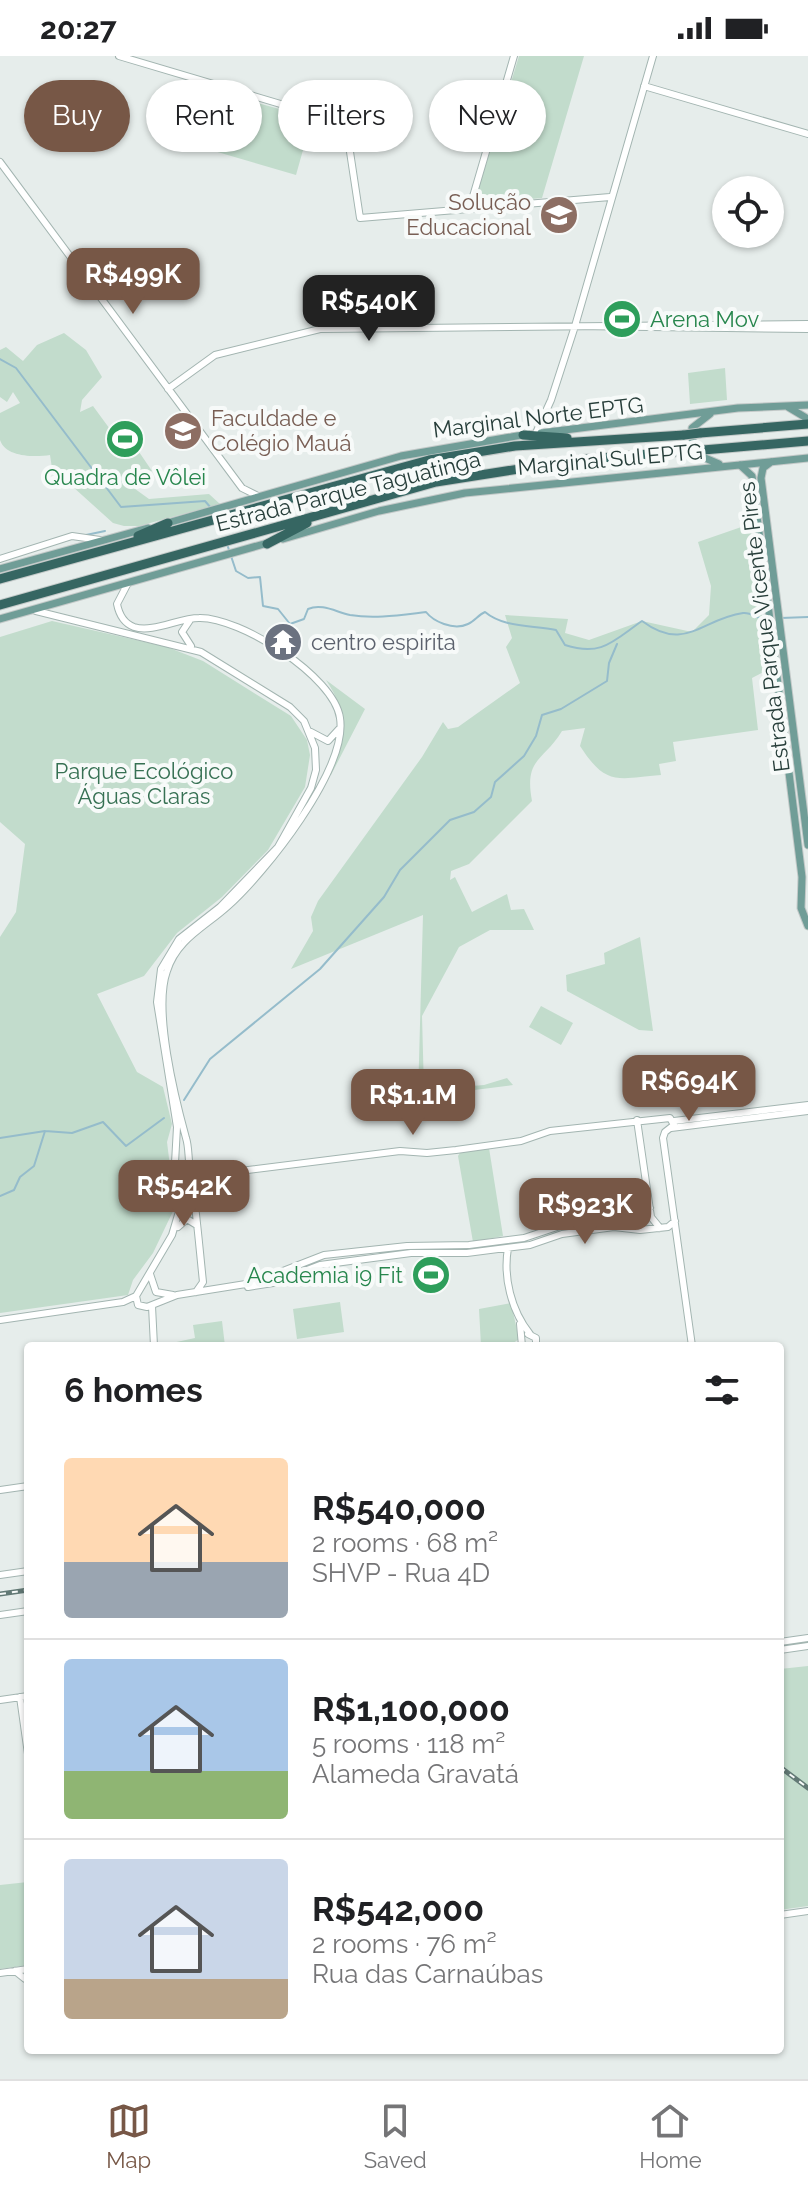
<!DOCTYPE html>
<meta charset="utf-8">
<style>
body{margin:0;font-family:Raleway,sans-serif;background:#f6f6f6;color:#202124;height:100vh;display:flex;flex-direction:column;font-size:30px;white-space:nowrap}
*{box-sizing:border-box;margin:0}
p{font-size:26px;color:#757577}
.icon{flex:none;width:44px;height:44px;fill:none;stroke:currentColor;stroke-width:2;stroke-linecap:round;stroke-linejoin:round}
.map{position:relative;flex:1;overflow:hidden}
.details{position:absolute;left:24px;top:1286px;width:760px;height:712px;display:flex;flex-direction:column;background:#fff;border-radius:8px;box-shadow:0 2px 6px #0004}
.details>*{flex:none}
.hud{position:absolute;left:24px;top:24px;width:760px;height:72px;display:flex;gap:16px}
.controls{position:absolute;left:712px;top:120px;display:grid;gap:16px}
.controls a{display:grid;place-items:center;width:72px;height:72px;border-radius:50%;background:#fff;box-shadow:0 2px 6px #0004;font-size:40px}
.price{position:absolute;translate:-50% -68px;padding:0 18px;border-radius:16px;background:#775746;color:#fff;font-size:26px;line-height:52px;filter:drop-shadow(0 2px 4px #0008)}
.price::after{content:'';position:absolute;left:50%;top:48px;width:24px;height:18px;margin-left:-12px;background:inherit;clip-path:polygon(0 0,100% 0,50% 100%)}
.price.selected{background:#222;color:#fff}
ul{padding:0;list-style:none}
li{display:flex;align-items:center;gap:24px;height:200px;padding:0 40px}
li+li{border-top:2px solid #e0e0e0}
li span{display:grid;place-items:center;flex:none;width:224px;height:160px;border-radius:8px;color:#555}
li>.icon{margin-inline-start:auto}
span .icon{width:96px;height:96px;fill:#fffc;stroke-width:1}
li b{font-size:34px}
h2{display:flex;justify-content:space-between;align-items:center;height:96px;padding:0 40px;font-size:34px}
.chip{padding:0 28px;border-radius:36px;background:#fff;box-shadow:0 2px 6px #0004;font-size:28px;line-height:72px}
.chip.selected{background:#775746;color:#fff}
.status{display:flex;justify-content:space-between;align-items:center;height:56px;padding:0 40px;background:#fff;direction:ltr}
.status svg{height:22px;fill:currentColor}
.tabs{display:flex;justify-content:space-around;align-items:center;height:112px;border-top:2px solid #e0e0e0;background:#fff;font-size:22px;color:#757577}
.tabs a{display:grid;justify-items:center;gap:4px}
.tabs .selected{color:#775746}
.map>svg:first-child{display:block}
.green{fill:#c2dccc}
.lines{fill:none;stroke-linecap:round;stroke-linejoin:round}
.stream{stroke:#95bccb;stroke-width:2}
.secondary-casing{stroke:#a3b5b1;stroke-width:8}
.primary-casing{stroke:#c3c9c8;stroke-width:9}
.highway-casing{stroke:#c3c9c8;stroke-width:11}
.secondary{stroke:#fff;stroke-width:6}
.primary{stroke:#709d97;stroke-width:7}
.highway{stroke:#366662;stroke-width:9}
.rail-casing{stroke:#627975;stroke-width:5}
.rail{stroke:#f7faf9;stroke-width:2;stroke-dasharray:6;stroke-linecap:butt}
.highway-bridge-casing{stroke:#c3c9c8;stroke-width:11;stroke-linecap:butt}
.highway-bridge{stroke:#366662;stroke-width:9}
.labels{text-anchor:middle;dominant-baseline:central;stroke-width:8;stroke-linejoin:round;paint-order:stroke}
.education-label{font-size:22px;fill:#785e54;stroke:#f7faf9;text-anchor:end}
.leisure-label{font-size:22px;fill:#27864d;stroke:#f7faf9;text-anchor:start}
.street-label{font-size:22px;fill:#273e3a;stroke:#f7faf9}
.worship-label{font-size:22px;fill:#5b616d;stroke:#f7faf9;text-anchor:start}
.park-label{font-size:22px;fill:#367053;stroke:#f7faf9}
</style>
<div class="status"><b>20:27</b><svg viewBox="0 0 49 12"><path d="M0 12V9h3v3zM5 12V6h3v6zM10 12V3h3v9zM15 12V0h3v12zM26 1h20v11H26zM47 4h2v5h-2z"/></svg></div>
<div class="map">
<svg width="808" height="2023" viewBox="0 0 808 2023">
<rect width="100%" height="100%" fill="#e6edeb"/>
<path class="green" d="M519,0H584L542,142L480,148L476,141Z
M240,42L312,62L296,119L214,95L210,90L222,51L236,55Z
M64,277L86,294L102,321L82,344L80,356L93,350L126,395L135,390L152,415L131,430L149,443L209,438L220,448L139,470H124L113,467L52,412L50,399C36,401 6,402 0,384C0,377 0,364 0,357L20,347L13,336L7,346L0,341V294L6,291L23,305L37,289Z
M725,312L727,344L690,348L688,317Z
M750,468L769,613L752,622L758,674L673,686L676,705L659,708L661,719C616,723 606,730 580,690L585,672L562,675C543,706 524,702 532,745L469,808L451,815L450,824L455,821L472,856L507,838L511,854L524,853L534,874H490L459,891L422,960L424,1034L484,1029L507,1022L513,1029L443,1038L444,1043L424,1046V1040L418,1041L423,859L291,913L313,875L311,861L318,845L422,701L443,666L448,673L458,671L520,627L506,591L512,582L505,559L568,563L565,577L589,584L642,565L692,576L709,559L711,530L698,486Z
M52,565L167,591L203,605L291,660L307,684L310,699L305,731L268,794L222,841L177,877L144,920L97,938L137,1016L163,1031L172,1068L167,1086L175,1151L153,1197L133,1224L128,1239L0,1257V881L16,856L25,788L0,766V581Z
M326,624L365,653L331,719L328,717C346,682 349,658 326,624Z
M640,881L653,975L639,974L567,935L566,919L605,908L604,897Z
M541,950L573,967L561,989L529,971Z
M489,1092L503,1180L473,1186L458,1100L461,1095Z
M340,1246L344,1276L297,1283L293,1253Z
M511,1247L519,1283L509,1290H481L479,1253Z
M222,1265L225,1290H158L195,1282L193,1269Z
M808,1610V1850L780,1854V1613Z
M28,1826V1909L0,1913V1829Z"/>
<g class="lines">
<path class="stream" d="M0,303L16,312L121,451L205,445L211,452
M86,479L105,475
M227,488L236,515L248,522L260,521L263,550L278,553L290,568L304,563L308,553C322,547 336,556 350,559C375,563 400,559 426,556C433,565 453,575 468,568C475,565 478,559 485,556C504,572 533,569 556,574L565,589C602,601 613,585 642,565C685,597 701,563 743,557C753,556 757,564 767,563
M781,562L808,561
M184,1044L210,1003L320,913L384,841L400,814L450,764L474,756L491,741L495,726L524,700L536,680L542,659L561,653L607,625L609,607L617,588
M0,1082L45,1075
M0,1140L14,1134L20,1121L34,1110L45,1075L72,1077L103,1066L126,1090L164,1062"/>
<g class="secondary-casing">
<path id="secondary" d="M119,0L341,66L347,76L360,162L610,141
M644,30L808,78
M0,106L242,432L258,440
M469,154L514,0
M575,270L808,273
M168,333L215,299L320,273L808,268
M536,377L551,344L575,270L653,0
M0,503L72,480L100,484
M128,527L117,548C119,558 123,567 134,571C153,577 179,562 199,562C240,561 334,620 340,662C348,713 265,817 228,850C205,871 177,883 167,915C153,954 175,1042 186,1082C189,1091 188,1102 190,1112C196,1150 199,1188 203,1226L196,1236
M36,555L201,596L290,651L304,665L315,692L316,714L311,732L278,791L220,851L179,883L161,913L157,946L177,1071L175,1107L180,1152L172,1179L136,1240
M190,564L182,576L191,590
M311,676L328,685L339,673
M637,1064L651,1161L660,1172
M674,1065L808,1049
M671,1072L808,1055
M191,1121L400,1095L427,1097L456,1094L521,1085L550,1075L670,1062L674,1069L665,1076L663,1082L692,1290
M178,1171L187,1163L195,1168
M508,1192C503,1221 511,1254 530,1278
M150,1218L156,1236L173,1239
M248,1231L273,1227L320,1209L411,1197H467L530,1189L562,1178L614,1171L640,1174L668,1171L675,1165
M136,1240L138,1249L147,1251L177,1239L252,1227L324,1199L407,1190L469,1189L524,1182L563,1169L645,1158L650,1152
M152,1250L154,1290
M0,1264L123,1246L136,1240
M520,1268L522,1290
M528,1278L536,1282V1290
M0,1434L28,1430
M0,1519L28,1515
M0,1559L28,1555
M780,1586L808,1582
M780,1594L808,1590
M20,1641L28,1698
M0,1644L28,1640
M780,1859L808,1855
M15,1915L25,1923
M0,1917L28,1913"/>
</g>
<g class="primary-casing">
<path id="primary" d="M788,351L808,363
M710,358L692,372L693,390L698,399L719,408
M541,377L738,352L808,349
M771,406L763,412L761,422L808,789
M740,409L752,420L802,821L801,852L808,870
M164,468L401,400L528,378
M283,483L379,455L465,437L808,402
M0,513L148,472
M0,563L271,486"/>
</g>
<g class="highway-casing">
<path id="highway" d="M700,377L808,368
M523,379L567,382
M703,394L808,385
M138,480L168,467
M267,488L307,467
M0,523L429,404L515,390L684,379
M0,549L436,426L576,404L687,395"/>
</g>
<use href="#secondary" class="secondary"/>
<use href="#primary" class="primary"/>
<use href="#highway" class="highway"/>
<g class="rail-casing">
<path id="rail" d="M0,1538L28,1534
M780,1711L808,1732"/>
</g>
<use href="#rail" class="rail"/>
<g class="highway-bridge-casing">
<path id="highway-bridge" d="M684,379L700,377
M687,395L703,394"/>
</g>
<use href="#highway-bridge" class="highway-bridge"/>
</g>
<defs>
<g id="university-disc" transform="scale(2)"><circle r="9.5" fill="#8d6e63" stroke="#f7faf9"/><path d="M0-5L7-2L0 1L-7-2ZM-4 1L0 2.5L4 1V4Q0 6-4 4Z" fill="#fff"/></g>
<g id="stadium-disc" transform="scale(2)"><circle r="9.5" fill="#2e9e5b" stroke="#f7faf9"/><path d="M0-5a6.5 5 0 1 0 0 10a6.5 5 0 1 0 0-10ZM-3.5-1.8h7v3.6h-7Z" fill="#fff"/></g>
<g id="temple-disc" transform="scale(2)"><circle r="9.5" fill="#6b7280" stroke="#f7faf9"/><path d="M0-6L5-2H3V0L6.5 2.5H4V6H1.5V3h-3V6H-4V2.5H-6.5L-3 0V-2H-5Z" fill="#fff"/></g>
</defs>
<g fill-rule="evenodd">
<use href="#university-disc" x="559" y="159"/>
<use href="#stadium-disc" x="622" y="263"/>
<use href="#university-disc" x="183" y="375"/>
<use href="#stadium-disc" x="125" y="383"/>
<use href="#temple-disc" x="283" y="586"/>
<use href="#stadium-disc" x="431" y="1219"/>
</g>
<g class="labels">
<g class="education-label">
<text x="531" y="146">Solução<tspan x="531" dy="25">Educacional</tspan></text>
<text x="211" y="362" text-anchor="start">Faculdade e<tspan x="211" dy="25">Colégio Mauá</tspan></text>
</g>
<g class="leisure-label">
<text x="650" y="263">Arena Mov</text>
<text x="125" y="421" text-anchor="middle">Quadra de Vôlei</text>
<text x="403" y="1219" text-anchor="end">Academia i9 Fit</text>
</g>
<g class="street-label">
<text transform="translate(538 361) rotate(-7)">Marginal Norte EPTG</text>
<text transform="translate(610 403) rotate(-5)">Marginal Sul EPTG</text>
<text transform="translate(348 435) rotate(-14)">Estrada Parque Taguatinga</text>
<text transform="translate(764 571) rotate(-97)">Estrada Parque Vicente Pires</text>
</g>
<g class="worship-label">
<text x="311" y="586">centro espirita</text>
</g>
<g class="park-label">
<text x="144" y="715">Parque Ecológico<tspan x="144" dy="25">Águas Claras</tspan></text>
</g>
</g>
</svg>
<div class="controls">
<a><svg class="icon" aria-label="locate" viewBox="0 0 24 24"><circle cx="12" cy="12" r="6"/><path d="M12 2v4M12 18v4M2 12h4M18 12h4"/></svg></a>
</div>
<b class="price" style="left:133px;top:260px">R$499K</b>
<b class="price selected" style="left:369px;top:287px">R$540K</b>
<b class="price" style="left:689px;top:1067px">R$694K</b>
<b class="price" style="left:413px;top:1081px">R$1.1M</b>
<b class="price" style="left:184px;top:1172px">R$542K</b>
<b class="price" style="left:585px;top:1190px">R$923K</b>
<div class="hud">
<a class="chip selected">Buy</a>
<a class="chip">Rent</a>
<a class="chip">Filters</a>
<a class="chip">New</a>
</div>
<section class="details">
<h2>6 homes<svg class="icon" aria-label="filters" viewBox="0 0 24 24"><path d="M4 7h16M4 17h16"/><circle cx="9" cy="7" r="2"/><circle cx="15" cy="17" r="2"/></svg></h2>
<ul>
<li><span style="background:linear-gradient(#ffd9b3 65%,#9aa5b1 0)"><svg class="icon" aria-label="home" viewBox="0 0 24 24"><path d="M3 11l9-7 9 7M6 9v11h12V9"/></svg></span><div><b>R$540,000</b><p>2 rooms · 68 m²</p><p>SHVP - Rua 4D</p></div></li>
<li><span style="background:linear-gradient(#a9c7e8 70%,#8fb573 0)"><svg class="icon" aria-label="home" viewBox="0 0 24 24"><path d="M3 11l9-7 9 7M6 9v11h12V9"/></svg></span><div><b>R$1,100,000</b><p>5 rooms · 118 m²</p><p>Alameda Gravatá</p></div></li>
<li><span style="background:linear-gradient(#c9d6e8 75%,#b9a48a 0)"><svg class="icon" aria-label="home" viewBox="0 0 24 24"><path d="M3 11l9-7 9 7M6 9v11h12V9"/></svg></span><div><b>R$542,000</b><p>2 rooms · 76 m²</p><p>Rua das Carnaúbas</p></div></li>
</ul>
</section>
</div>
<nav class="tabs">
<a class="selected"><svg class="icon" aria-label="map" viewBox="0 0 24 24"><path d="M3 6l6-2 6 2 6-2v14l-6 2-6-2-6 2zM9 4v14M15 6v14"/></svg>Map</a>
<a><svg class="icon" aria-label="saved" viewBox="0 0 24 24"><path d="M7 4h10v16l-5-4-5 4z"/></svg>Saved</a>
<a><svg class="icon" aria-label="home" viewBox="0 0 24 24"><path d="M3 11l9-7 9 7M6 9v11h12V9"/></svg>Home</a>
</nav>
